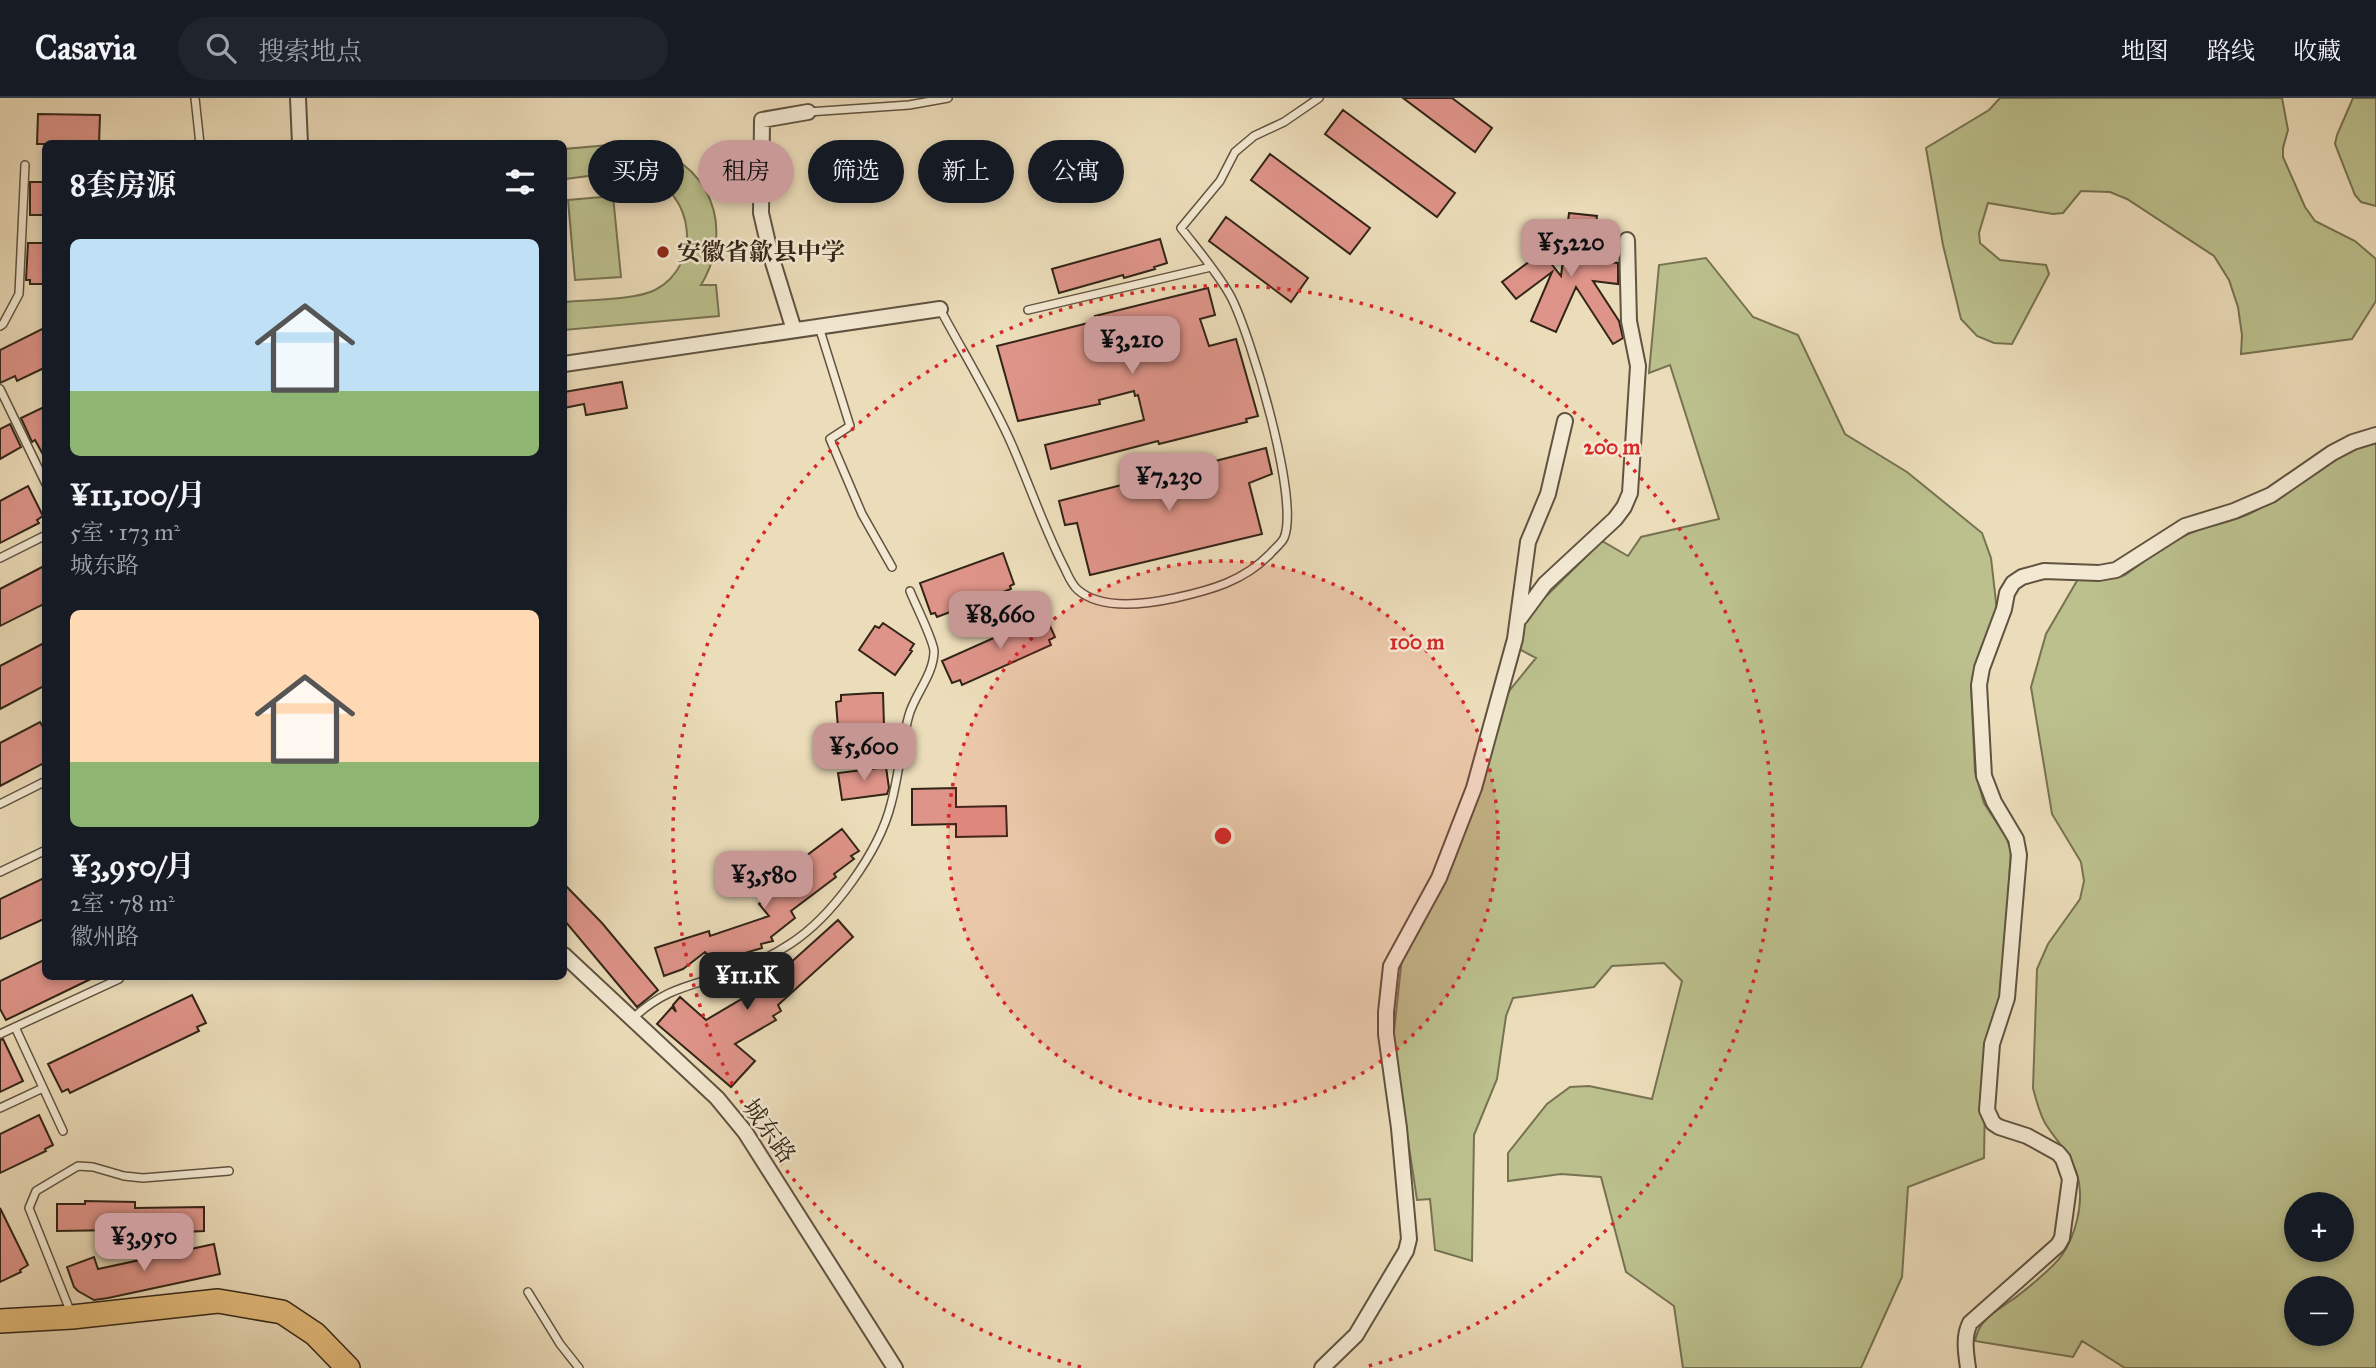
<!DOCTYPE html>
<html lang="zh">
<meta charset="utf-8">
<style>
body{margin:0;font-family:"IM FELL Great Primer","Noto Serif SC",serif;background:#20242c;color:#f1f3f6;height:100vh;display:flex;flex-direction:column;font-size:26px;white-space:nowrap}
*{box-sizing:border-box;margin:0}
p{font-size:23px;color:#9ea1a6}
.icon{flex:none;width:38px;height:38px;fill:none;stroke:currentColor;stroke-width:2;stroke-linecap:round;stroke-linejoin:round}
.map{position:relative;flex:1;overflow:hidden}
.drawer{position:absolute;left:42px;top:42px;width:525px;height:840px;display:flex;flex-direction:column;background:#171b24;border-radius:10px;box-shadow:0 4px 10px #0003}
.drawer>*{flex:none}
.guide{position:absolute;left:588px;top:42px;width:665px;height:63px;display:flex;gap:14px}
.buttons{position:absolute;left:2284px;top:1094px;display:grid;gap:14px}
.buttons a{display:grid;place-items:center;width:70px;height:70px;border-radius:50%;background:#171b24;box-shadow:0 4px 10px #0003;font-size:35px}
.price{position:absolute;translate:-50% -60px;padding:0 16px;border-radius:14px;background:#c59692;color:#111;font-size:23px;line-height:46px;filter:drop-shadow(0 2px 4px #0008)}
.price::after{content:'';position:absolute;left:50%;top:42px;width:21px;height:16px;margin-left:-10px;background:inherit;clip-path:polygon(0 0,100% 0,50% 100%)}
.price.on{background:#222;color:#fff}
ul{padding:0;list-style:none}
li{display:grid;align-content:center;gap:14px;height:371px;padding:0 28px}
li span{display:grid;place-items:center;height:217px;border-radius:10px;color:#555}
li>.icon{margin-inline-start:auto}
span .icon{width:126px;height:126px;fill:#fffc;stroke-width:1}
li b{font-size:30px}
h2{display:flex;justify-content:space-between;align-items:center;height:84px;padding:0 28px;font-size:30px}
.tag{padding:0 24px;border-radius:32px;background:#171b24;box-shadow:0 4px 10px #0003;font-size:24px;line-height:63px}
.tag.on{background:#c59692;color:#111}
header{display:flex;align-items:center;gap:42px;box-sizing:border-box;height:98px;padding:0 35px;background:#171b24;border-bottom:2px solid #363941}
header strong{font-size:33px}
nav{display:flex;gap:38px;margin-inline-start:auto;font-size:24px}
.search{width:490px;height:63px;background:#20242c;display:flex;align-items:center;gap:18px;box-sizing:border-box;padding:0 24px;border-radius:38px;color:#9ea1a6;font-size:26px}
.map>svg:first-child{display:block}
.green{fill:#bbc08d;stroke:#767252;stroke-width:2;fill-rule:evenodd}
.building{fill:#df9489;stroke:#322517;stroke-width:2}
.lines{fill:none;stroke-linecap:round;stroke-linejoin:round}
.lane-casing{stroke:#605340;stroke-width:10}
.street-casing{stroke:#605340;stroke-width:18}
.primary-casing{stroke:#322517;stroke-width:26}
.lane{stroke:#f3e9d2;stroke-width:7}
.street{stroke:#f3e9d2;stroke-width:14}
.primary{stroke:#e6be7d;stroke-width:23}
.ring{fill:none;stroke:#d62828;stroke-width:3.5;stroke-dasharray:3.5 7}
.poi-dot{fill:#8f2418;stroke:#f3e9d2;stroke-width:2.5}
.labels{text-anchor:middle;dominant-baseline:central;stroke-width:5;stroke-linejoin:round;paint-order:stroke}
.poi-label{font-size:24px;font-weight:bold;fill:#322517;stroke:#f3e9d2;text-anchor:start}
.street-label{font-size:24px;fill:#322517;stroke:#f3e9d2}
.centre{fill:#d62828;stroke:#f3e9d2;stroke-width:3.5}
.ring-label{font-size:21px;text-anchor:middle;font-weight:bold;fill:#d62828;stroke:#f3e9d2;stroke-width:5;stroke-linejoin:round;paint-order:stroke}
</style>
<header>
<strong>Casavia</strong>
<div class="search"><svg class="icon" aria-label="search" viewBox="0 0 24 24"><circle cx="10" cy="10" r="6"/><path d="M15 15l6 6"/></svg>搜索地点</div>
<nav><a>地图</a><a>路线</a><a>收藏</a></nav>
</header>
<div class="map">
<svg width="2376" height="1270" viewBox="0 0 2376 1270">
<rect width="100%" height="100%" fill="#ecddba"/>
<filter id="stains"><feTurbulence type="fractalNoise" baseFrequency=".00286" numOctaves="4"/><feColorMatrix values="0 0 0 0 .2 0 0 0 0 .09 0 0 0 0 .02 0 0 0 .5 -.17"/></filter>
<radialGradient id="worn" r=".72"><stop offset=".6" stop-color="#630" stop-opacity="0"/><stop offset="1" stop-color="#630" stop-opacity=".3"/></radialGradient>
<path class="green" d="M2000,0H2282L2288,32L2283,50V59L2305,109L2315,123L2355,143L2376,161V203L2352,241L2241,256L2242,237L2238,209L2229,182L2214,158L2127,101L2110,94L2081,93L2063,115L2053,116L1988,105L1979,135L1980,145L2000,162L2046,167L2049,176L2012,246L1994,245L1977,238L1961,221L1943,147L1926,50L1989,12Z
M2353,0H2376V108L2361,104L2355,97L2335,46L2337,37Z
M621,46C699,47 741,120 701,187H716L719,218L564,232V204C586,202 636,202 655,192C703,167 695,94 644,77C624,71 586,79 564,81V51Z
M613,98L621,179L575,182L568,102Z
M1706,160L1753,219L1798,237L1845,336L1907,374L1982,435L1991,460L1997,513L1971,587L1975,674L1984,705L2006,739L2011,752L2002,896L1986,947L1984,1060L1908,1089L1902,1179L1861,1270H1683L1674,1208L1626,1174L1601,1079L1561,1076L1508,1083V1055L1547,1006L1570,989L1589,988L1652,1001L1682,883L1664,865L1612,868L1594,889L1513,900L1506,918L1497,981L1474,1037L1472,1163L1435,1152L1430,1101L1417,1102L1393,943L1402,859L1430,811L1475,706L1497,623L1509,593L1536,560L1519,551L1524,520L1602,443L1628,458L1641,439L1719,421L1670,267L1649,275L1659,167Z
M2376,342V1270H2125L2082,1243L2073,1259L1975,1243C1979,1222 1993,1215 2009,1204C2021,1196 2054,1169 2062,1157C2075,1138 2083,1109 2079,1085C2075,1060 2058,1046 2045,1025C2039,1014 2036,1002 2033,990L2037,871L2048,846L2080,801L2084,783L2081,764L2052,716L2031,589L2046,536L2078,481L2116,480L2125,477C2144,464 2163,448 2184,438C2206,426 2233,426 2255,413C2296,390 2330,354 2376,342ZM2296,1106H2342V1152H2296ZM2296,1190H2342V1236H2296Z"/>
<path class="building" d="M1403,0H1452L1492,30L1475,54Z
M1343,12L1455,95L1437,119L1325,36Z
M38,16L100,17L99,46H37Z
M1270,56L1370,130L1350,156L1251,82Z
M30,84H46V117H30Z
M1569,115L1597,118L1591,162L1618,165V186L1593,183L1619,223L1623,240L1613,246L1576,189L1556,234L1531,223L1552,174L1516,201L1502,184L1542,154L1561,178Z
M1226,119L1308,180L1291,204L1209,143Z
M1160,141L1167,165L1154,169L1155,171L1124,180L1123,177L1059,195L1052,171Z
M28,145H46V186H30V182H26Z
M1208,190L1215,217L1200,221L1209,248L1236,241L1258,318L1246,321L1247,324L1159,346L1158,343L1051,371L1045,347L1144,322L1138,297L1135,298L1134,293L1099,302L1100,306L1018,323L997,248L1096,223L1095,218Z
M46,229V269L17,283L15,278L0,285V252Z
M622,284L627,310L586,317L584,306L564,310V294Z
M46,308V362L35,342L32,344L21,320Z
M10,326L21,349L0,361V331Z
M1266,350L1272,376L1249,385L1262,436L1090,477L1077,425L1065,427L1059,403Z
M28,388L43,418L37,422L39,425L0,445V403Z
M1003,455L1014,486L1010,488L1011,491L937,519L935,515L931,516L920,485Z
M46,467V505L0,528V491Z
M1045,517L1055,539L1049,542L1051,547L962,587L960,582L952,585L942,563Z
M883,525L914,546L910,552L912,553L895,577L859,552L875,528L879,530Z
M46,544V587L0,611V568Z
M874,595H883L884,628L838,630L836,604L841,603V597Z
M40,624L46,634V664L0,688V645Z
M886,669L889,690L887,696L842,702L838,675Z
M956,690V709L1006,708L1007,738L956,739V726L912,727V691Z
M842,731L859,753L851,758L854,761L834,776L836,779L791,813L795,820L771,839L773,843L761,846L762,850L738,857L740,860L725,864L724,861L715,864L705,854L683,871L664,878L655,850L709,833L710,838L769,818L759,806L804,771L798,764Z
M46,779V820L0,841V801Z
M564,786L602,825L658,892L637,909L564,822Z
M838,822L853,839L778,907L781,913L773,918L776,922L735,946L755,963L731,989L657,926L672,909L676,914L673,907L680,899L706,922L767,886Z
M46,861V878H97L6,922L0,911V883Z
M192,897L206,925L197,929L199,933L70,995L68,991L62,994L48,966Z
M3,941L23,983L0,994V942Z
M39,1017L53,1047L45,1051L46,1053L0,1075V1036Z
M85,1103L135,1104V1110L204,1109V1133L184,1134V1131L57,1133V1106H85Z
M0,1110L28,1167L20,1172L21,1174L0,1184Z
M214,1146L220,1176L108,1200L94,1202L78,1193L74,1189L67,1169L94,1159L98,1171Z"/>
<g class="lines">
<g class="lane-casing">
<path id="lane" d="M195,0L200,46
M808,14L909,7L948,0
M940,211C964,256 992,301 1012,347C1030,388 1044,430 1064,469C1068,477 1071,486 1078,492C1102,513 1147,506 1175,500C1211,492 1244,483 1270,456C1274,451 1281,446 1284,440C1300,402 1251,238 1231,199C1218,175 1198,152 1181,130L1220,83L1235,54L1254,38L1284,24L1319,0
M1028,212L1211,169
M0,228L3,226L19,196L25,67
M819,229L850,328L830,341L862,416L892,469
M0,291L46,386
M0,460L46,437
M0,706L46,683
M0,774L46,752
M632,921C666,889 692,888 732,874C753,867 772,858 790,846C832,819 879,754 891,706C899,677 901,646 909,617C915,596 934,576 934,553C933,541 915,506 910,493
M15,929L63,1033
M0,936L119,881L118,878
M0,1010L43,990
M528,1194L560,1246L579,1270
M71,1215L29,1110L36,1093L78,1068L93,1069L124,1078L143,1080L229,1073"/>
</g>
<g class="street-casing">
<path id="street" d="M298,0L300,46
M794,232L771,158L761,115L762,22L808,14
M564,266L940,211
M1520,520L1545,486L1615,421L1624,409L1630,395L1638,268L1629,223L1627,142
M564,857L717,1000L745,1034L895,1270
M1322,1270L1356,1237L1406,1153L1409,1141L1399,1030L1386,936V914L1391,868L1439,780L1474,690L1515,541L1528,444L1548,396L1565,323
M1968,1270C1966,1255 1963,1239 1970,1225L2058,1147L2062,1140L2070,1081L2063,1061L2058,1055L2027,1038L1999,1029L1993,1025L1987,1012L1992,946L2007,900L2019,757L2016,741L1994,704L1984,678L1979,587L1982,570L2004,511L2007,495L2013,485L2022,479L2044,473L2099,475L2116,472L2185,428L2234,413L2271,397L2332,355L2353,344L2376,337"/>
</g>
<g class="primary-casing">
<path id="primary" d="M0,1223L72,1219L218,1203L282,1214L315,1236L348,1270"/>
</g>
<use href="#lane" class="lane"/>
<use href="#street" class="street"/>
<use href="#primary" class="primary"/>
</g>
<circle cx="1223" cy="738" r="275" fill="#d62828" fill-opacity=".12"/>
<g class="ring">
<circle cx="1223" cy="738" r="275"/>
<path d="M1081 1269A550 550 0 1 1 1365 1269"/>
</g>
<circle class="poi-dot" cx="663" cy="154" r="7"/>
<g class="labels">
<g class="poi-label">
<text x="677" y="154">安徽省歙县中学</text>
</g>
<g class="street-label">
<text transform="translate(769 1033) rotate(54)">城东路</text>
</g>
</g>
<circle cx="1223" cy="738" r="10" class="centre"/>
<g class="ring-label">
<text x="1612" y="356">200 m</text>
<text x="1417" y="551">100 m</text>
</g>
<rect width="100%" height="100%" filter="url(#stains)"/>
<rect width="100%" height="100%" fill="url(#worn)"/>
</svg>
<div class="buttons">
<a>+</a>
<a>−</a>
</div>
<b class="price" style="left:1571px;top:181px">¥5,220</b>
<b class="price" style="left:1132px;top:278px">¥3,210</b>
<b class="price" style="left:1169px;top:415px">¥7,230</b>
<b class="price" style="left:1000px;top:553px">¥8,660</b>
<b class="price" style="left:864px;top:685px">¥5,600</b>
<b class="price" style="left:764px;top:813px">¥3,580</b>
<b class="price on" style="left:747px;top:914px">¥11.1K</b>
<b class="price" style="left:144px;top:1175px">¥3,950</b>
<div class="guide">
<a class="tag">买房</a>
<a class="tag on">租房</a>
<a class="tag">筛选</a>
<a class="tag">新上</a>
<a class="tag">公寓</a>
</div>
<section class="drawer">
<h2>8套房源<svg class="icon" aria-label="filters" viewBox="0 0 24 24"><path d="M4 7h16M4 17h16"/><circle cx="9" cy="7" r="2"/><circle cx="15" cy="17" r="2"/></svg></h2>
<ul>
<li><span style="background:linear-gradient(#bfe0f5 70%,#8fb573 0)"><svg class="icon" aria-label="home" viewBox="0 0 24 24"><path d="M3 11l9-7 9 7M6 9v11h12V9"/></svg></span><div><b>¥11,100/月</b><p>5室 · 173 m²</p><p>城东路</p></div></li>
<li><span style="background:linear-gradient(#ffd9b3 70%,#8fb573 0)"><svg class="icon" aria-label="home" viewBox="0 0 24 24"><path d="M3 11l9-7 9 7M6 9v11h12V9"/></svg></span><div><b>¥3,950/月</b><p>2室 · 78 m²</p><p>徽州路</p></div></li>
</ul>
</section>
</div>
